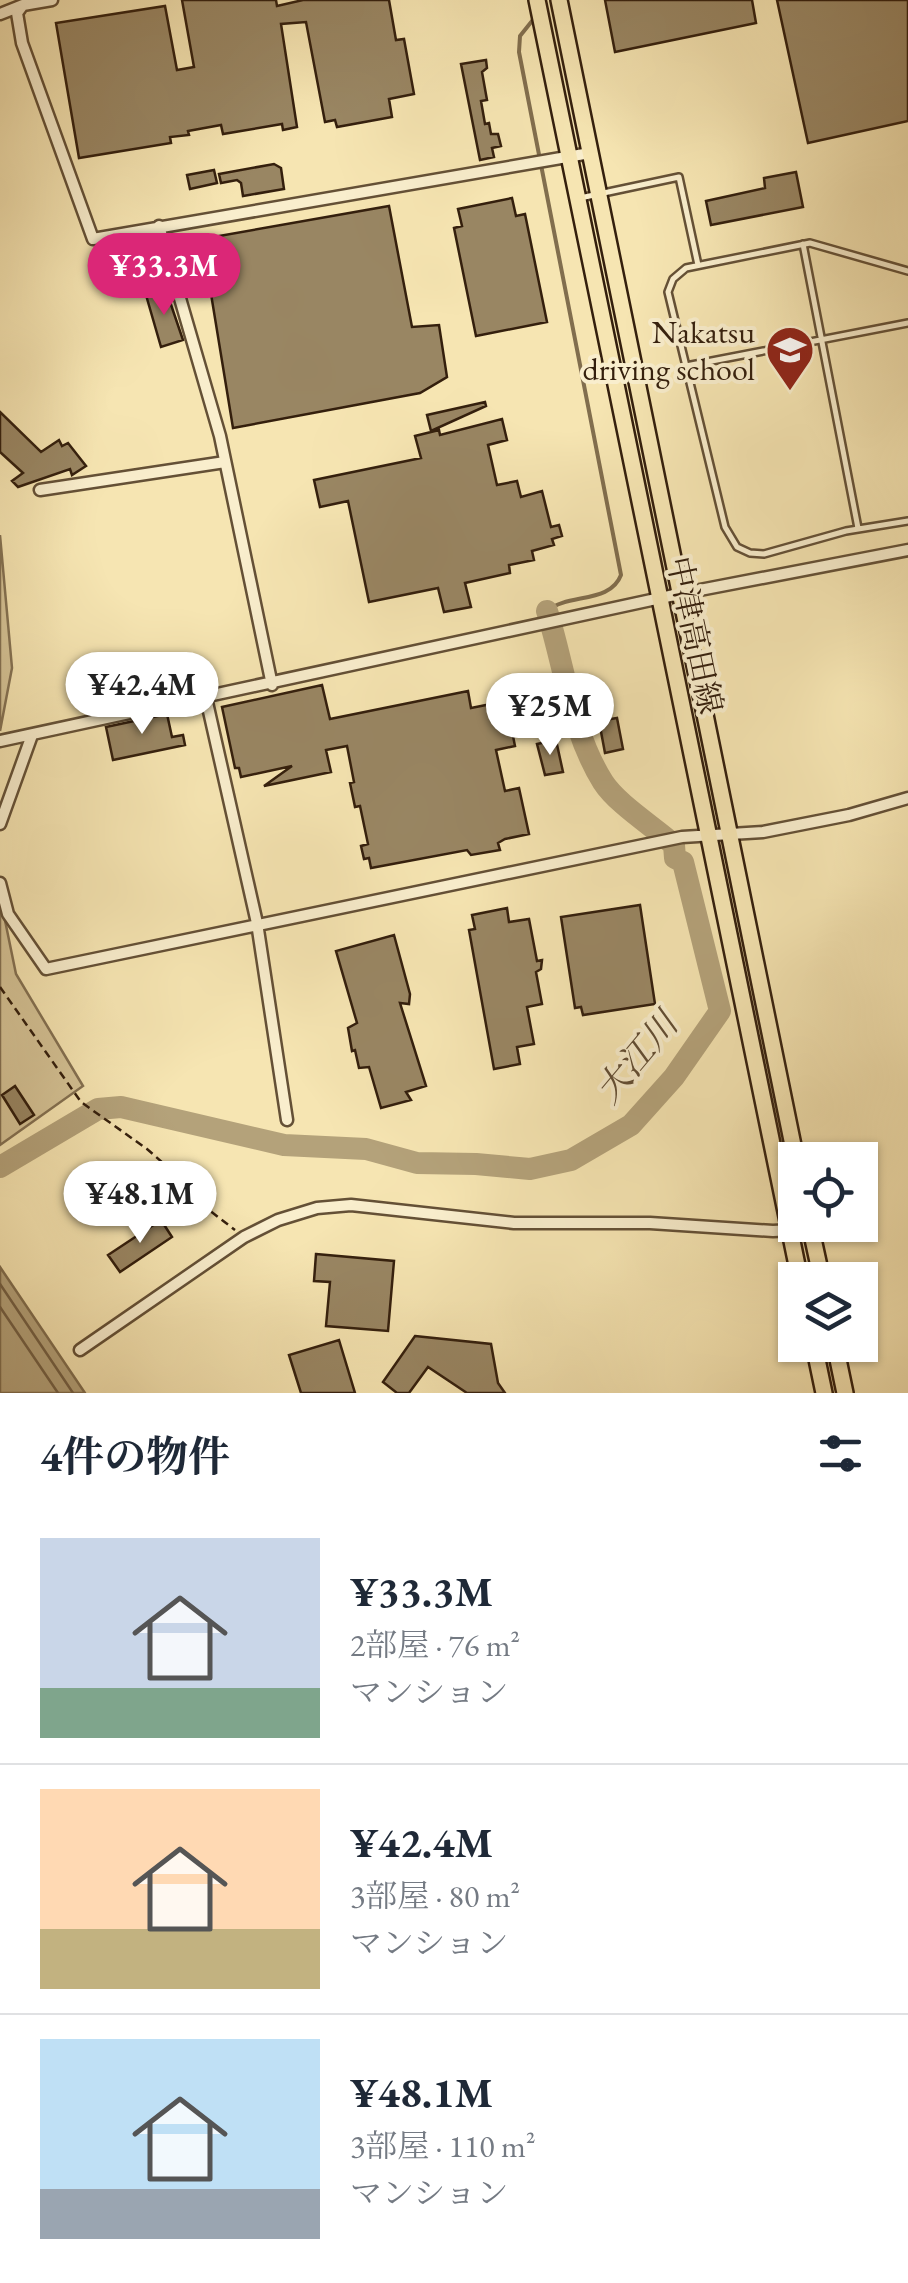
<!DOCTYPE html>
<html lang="ja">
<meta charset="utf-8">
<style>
body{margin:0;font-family:"EB Garamond","Noto Serif JP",serif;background:#f2f2f3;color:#1f2937;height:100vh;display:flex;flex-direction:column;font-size:38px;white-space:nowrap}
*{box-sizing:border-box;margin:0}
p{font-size:32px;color:#747a83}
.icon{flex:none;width:55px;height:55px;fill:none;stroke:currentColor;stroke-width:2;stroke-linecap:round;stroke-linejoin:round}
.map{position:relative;height:1393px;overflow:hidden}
.sheet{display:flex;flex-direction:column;background:#fff;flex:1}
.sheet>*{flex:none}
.buttons{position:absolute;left:778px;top:1142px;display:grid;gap:20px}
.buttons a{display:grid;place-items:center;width:100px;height:100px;border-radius:0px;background:#fff;box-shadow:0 2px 8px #0004;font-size:50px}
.price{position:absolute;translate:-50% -85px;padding:0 22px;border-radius:35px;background:#fff;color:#222;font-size:32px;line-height:65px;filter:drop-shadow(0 2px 5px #0008)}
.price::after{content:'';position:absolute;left:50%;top:60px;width:30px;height:22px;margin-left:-15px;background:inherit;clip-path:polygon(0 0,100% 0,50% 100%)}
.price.selected{background:#db2777;color:#fff}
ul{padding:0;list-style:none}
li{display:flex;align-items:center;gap:30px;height:250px;padding:0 40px}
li+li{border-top:2px solid #e0e1e3}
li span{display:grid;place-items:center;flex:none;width:280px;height:200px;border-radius:0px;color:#555}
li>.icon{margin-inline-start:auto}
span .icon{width:120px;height:120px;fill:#fffc;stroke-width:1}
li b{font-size:42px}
h2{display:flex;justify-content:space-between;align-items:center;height:120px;padding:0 40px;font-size:42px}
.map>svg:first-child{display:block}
.green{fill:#d5c396;stroke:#847152;stroke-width:2.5}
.water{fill:#b4a27a;stroke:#816e4e;stroke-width:2.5}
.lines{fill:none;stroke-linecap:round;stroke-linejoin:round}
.shore{stroke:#746044;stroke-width:2.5}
.stream{stroke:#816e4e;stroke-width:4}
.river{stroke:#b4a27a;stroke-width:22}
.building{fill:#998663;stroke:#341f0d;stroke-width:2.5}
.service-casing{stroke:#645036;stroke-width:10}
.minor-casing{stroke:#645036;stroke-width:15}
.primary-casing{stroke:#341f0d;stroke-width:20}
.path{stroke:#341f0d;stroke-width:2.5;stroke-dasharray:8 5;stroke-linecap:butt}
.service{stroke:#f9eecd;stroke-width:5}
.minor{stroke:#f9eecd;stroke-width:10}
.primary{stroke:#f6e5b2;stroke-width:15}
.labels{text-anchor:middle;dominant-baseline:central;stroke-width:8;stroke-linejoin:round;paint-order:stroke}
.poi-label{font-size:32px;fill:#341f0d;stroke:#f9eecd;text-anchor:end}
.street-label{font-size:32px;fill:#341f0d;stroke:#f9eecd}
.water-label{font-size:35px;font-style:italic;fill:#614d33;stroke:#f9eecd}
</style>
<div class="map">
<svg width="908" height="1393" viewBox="0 0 908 1393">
<rect width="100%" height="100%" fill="#f6e5b2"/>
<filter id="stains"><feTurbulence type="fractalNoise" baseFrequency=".002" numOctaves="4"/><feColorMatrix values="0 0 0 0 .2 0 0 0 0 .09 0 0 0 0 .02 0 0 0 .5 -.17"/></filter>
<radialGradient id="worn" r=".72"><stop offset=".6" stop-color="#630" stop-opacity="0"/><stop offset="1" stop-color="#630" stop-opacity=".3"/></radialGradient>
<path class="green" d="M0,535L12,668L0,731Z
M0,896L16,974L83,1086L0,1145Z"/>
<path class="water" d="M0,1267L85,1393H0Z"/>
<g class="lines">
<path class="shore" d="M0,1284L73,1393
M0,1307L58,1393"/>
<path class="stream" d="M536,16L520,36L519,52L621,575C610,604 568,593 547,611"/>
<path class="river" d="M0,1167L98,1109L121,1107L284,1145L366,1149L417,1163L476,1164L530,1169L571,1160L631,1125L674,1077L720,1011L683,862L675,858L674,845C654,827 617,804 603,782C571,731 565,668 547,611"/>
</g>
<path class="building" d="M182,0H276L277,6L303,0H389L396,40L404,39L414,94L389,99L392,117L337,127L335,120L325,122L306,22L281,24L297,127L283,130L282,124L223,134L221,125L188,131L189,135L170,137L171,143L79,158L56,23L165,6L177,70L194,67Z
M605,0H752L756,23L615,52Z
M777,0H908V121L808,143Z
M486,60L487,68L482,72L487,100L481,101L485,124L489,123L491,134H498L501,146L492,148L494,157L480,160L461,64Z
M274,164L281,168L284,189L243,196L241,183L237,180L221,183L219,174Z
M214,170L217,183L190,189L187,175Z
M796,172L803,207L711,225L706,201L765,188L764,178Z
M512,198L516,216L525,214L547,322L476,336L454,228L462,226L458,209Z
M389,206L412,327L439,325L447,377L420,393L233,428L202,239Z
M165,287L183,340L161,347L146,295Z
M485,402L486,406L431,431L427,415Z
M0,412L41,452L59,440L62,446L68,443L86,466L72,475L70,469L18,487L12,481L23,473L0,452Z
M502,419L507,440L488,445L497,485L517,481L521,497L542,491L551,527L559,525L562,536L552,539L554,545L532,551L534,560L509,565L510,573L465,583L471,607L444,612L438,588L369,602L348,501L320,507L314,480L421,458L415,436L439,430L440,435Z
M322,685L330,719L468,691L471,708L506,701L515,746L496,750L505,791L519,788L529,834L505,839L498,843L500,850L471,855L467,850L371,868L369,858L364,859L361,846L368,844L360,806L355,807L350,783L354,782L347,746L326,750L331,772L264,786L292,766L241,777L239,768H235L222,707Z
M167,714L172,737L183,735L185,745L113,760L106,727Z
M617,718L623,749L605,753L599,721Z
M556,740L563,772L545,775L537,744Z
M640,905L655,1004L583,1015L581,1007L575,1008L561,917Z
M507,908L509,922L529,919L537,961L542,960L541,969L536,972L542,1004L527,1007L534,1044L517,1047L520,1064L494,1069L469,930L475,929L472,915Z
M394,935L410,994L409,1004L400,1003L426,1086L406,1092L411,1100L381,1108L369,1067L359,1068L355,1050L352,1051L348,1028L357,1023L336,951Z
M15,1086L34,1115L20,1124L2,1095Z
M161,1220L172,1237L120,1272L108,1255Z
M316,1254L394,1261L388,1331L326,1326L330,1282L314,1281Z
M415,1336L491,1344L498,1383L505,1393H467L428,1367L409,1393H397L383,1382Z
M339,1340L355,1393H301L289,1355Z"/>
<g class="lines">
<g class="service-casing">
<path id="service" d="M580,198L679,177L698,265
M803,244L858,528
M908,271L810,243L686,268L673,279L668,292L725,527L737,547L750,553L764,554L846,531L908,521
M686,366L908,323"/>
</g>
<g class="minor-casing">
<path id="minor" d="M23,5L17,13L22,43L93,239L590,153
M0,14L23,5L52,0
M159,226L220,436L272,685
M40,490L225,462
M206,698L257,923L287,1120
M0,741L679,594L908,550
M0,824L32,735
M0,883L8,914L46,969L682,837L763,832L849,815L908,798
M80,1350L244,1237L278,1220L317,1208L351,1205L514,1223H650L773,1231L811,1229"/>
</g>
<g class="primary-casing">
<path id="primary" d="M537,0L800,1280
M559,0L796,1160
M810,1225L822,1280
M814,1345L824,1393
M835,1345L845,1393"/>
</g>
<path class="path" d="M0,987L81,1102L147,1149L195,1191L209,1210L235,1230"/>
<use href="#service" class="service"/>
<use href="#minor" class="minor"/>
<use href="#primary" class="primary"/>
</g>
<defs>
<g id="school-pin" transform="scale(2.5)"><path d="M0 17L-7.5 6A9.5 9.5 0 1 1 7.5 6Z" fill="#8f2418" stroke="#f9eecd"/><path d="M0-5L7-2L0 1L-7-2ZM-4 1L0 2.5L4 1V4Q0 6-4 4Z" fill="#fff"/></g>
</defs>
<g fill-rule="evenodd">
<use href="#school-pin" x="790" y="350"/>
</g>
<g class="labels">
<g class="poi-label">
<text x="755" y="332">Nakatsu<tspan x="755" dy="37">driving school</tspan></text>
</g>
<g class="street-label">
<text transform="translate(695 635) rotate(78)">中津高田線</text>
</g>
<g class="water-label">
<text transform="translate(636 1057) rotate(-50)">大江川</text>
</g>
</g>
<rect width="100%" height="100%" filter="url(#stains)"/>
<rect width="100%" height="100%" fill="url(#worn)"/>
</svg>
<div class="buttons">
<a><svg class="icon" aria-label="locate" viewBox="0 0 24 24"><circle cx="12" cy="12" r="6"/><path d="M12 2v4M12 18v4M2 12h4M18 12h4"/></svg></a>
<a><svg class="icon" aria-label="layers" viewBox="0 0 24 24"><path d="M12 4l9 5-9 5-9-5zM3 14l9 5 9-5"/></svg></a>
</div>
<b class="price selected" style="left:164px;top:318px">¥33.3M</b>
<b class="price" style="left:142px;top:737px">¥42.4M</b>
<b class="price" style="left:550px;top:758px">¥25M</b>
<b class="price" style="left:140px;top:1246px">¥48.1M</b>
</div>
<section class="sheet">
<h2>4件の物件<svg class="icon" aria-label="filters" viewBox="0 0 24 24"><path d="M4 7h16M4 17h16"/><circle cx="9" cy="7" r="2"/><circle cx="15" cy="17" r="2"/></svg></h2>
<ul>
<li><span style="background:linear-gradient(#c9d6e8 75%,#7fa58c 0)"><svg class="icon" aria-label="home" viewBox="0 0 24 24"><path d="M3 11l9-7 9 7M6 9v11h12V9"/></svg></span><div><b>¥33.3M</b><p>2部屋 · 76 m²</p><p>マンション</p></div></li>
<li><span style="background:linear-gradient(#ffd9b3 70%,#c2b280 0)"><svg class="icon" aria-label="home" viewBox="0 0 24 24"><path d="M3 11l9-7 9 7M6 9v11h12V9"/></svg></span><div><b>¥42.4M</b><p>3部屋 · 80 m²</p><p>マンション</p></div></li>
<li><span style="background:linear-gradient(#bfe0f5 75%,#9aa5b1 0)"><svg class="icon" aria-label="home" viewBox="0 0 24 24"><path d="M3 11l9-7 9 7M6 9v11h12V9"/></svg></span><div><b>¥48.1M</b><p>3部屋 · 110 m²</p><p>マンション</p></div></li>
</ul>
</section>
